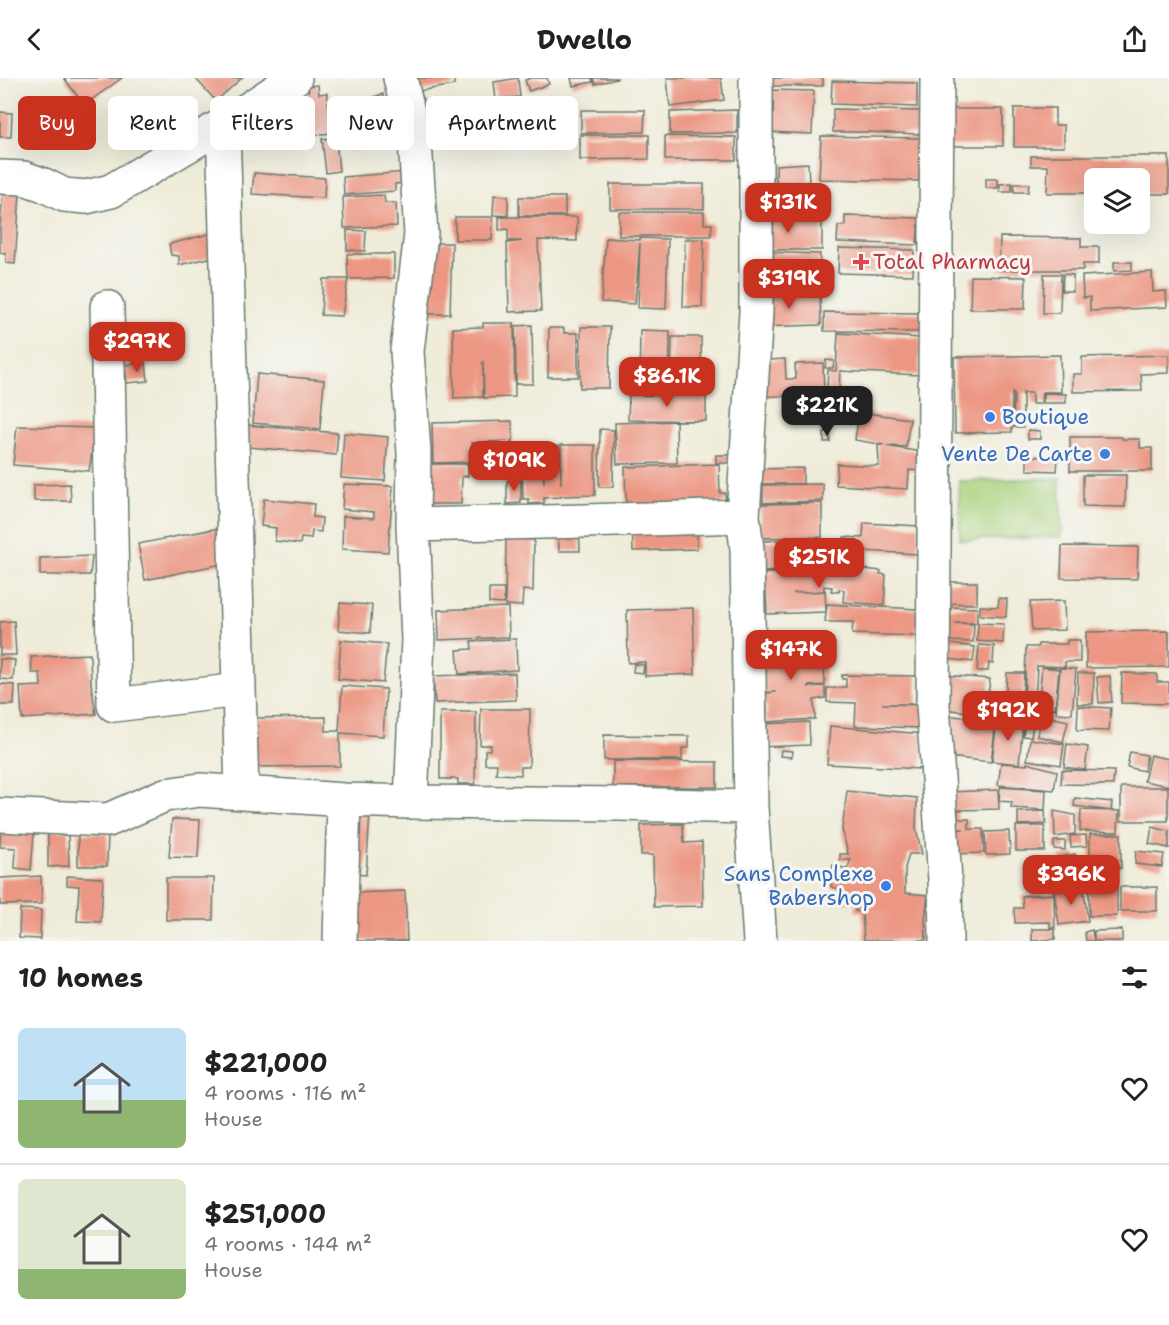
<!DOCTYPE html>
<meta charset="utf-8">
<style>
body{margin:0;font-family:"Shantell Sans",sans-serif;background:#f2f2f2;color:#222;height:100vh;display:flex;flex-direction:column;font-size:22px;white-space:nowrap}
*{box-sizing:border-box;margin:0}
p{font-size:20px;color:#767676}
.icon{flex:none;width:33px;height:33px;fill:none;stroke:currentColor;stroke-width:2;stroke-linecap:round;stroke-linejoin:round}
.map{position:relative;height:863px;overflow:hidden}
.sheet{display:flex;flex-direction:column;background:#fff;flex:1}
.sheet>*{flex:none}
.hud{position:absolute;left:18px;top:18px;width:600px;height:54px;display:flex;gap:12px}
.fabs{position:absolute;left:1084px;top:90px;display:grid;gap:12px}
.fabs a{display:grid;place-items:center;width:66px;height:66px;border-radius:9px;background:#fff;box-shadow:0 6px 24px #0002;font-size:30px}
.price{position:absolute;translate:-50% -51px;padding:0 14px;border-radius:12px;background:#c8321e;color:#fff;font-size:20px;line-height:39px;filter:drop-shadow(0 2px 3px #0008)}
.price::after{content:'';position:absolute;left:50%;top:36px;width:18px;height:14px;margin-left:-9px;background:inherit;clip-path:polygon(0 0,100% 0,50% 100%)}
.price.current{background:#222;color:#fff}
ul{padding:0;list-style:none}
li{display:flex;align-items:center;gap:18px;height:150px;padding:0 18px}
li+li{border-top:2px solid #e0e0e0}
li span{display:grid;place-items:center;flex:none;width:168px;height:120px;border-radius:9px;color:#555}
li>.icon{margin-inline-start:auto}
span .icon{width:72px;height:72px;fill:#fffc;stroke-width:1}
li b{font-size:26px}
h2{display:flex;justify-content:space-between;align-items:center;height:72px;padding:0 18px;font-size:26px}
.pill{padding:0 21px;border-radius:9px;background:#fff;box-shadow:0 6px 24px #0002;font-size:21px;line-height:54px}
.pill.current{background:#c8321e;color:#fff}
header{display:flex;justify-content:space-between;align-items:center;height:78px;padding:0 18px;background:#fff;font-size:27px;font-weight:700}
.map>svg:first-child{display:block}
.green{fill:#a9d27d;stroke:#648858;stroke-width:1.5}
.building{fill:#ec9783}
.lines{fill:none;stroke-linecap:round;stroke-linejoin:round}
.minor-casing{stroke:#687a6e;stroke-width:36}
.minor{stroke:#fff;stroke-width:33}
.health-dot{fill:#e0444e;stroke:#f6f6f2;stroke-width:2}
.shop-dot{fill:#3f7fe0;stroke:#f6f6f2;stroke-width:2}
.labels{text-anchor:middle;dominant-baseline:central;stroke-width:6;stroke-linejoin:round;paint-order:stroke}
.health-label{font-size:21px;fill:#be3a42;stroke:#f6f6f2;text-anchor:start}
.shop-label{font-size:21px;fill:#366cbe;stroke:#f6f6f2;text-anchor:end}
</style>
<header><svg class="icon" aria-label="back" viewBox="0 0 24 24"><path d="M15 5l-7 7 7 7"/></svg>Dwello<svg class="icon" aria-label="share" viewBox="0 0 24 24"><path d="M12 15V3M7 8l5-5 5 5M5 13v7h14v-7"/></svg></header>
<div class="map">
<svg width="1169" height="863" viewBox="0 0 1169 863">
<rect width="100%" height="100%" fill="#f6f6f2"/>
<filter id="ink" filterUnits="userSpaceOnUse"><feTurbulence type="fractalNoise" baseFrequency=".0167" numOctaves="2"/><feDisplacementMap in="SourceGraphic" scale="12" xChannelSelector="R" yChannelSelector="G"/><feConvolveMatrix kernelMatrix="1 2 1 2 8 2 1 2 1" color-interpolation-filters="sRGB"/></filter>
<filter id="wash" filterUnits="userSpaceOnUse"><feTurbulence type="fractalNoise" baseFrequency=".008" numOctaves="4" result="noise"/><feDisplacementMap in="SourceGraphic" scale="24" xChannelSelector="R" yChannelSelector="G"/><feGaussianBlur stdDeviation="1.35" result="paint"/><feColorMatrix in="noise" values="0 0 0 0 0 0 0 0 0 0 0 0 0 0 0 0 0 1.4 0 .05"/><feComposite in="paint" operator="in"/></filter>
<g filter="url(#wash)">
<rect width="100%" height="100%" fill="#efecd9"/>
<path class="green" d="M1060,400L1062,459L960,462L959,403Z"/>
<g id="blocks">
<path class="building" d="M64,0H122L84,27Z
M195,0H242L216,23Z
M417,0H454V7L419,13Z
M518,0L520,19L496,22L494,4Z
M531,0H547L549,6L529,13L525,2Z
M571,0H592L593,4L573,8Z
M593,0H617V1L595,6Z
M667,0H721L724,22L670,29Z
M758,0H823V8H758Z
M832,3L917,5V29L831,26Z
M318,7L319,16L327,15L331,55L313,57L308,8Z
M766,12L814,13L812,56L766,54Z
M383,16L389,33L347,46L342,29Z
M489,27L490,52L434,56L433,30Z
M1014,30H1055V47H1064V69H1014Z
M833,31L921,33L920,56L866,54H833Z
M947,31H1003V68H946Z
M400,32L406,56L356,70L349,46Z
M581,32H645L644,54L581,55Z
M737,32V55L670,56V34Z
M0,34L12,35L11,59H0Z
M580,57H649V81L580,82Z
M665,58L736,59V82H665Z
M821,58L921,60L919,103L819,101Z
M336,60L339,93L326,95L322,61Z
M1031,78H1169V116H1140V100H1095V115H1047L1048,88H1031Z
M808,85L809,104H776V87Z
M406,94V105L395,106V113L344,117L343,99Z
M254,95L325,100L324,120L252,116Z
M4,100L21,101L15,186L6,185V176L0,175V149Z
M986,101H998V110H986Z
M759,105L818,108L817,139L758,137Z
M1012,105V114H1000V106Z
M610,106H704V131H610Z
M1014,106H1029L1028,114H1014Z
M384,117L385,125H396L397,148L344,150L343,119Z
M494,117L508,118V138L493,137Z
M519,119H565V138H519Z
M619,134H704V146H712L711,158H619Z
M845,138L919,140L917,167L837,164L838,148H845Z
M455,139H493L492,162H455Z
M499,139H577V163L538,162L541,233L509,234L507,165L522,163H508V151L499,152Z
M754,141H822V172H754Z
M225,152L231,175L179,187V178L171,177L169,166Z
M347,152L366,153L365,173L347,172Z
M1000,159L1081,160V169H1099V186H1083V192H999Z
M606,160L640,162V160L668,161L666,231L638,230L640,165L635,226L601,224Z
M685,161H704L702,229H683Z
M426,165H452L450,236H425Z
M839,170L914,172L913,197L838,195Z
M761,174L820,176L819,213H800V205L760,204Z
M347,176H394V200L348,201Z
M1114,184H1132V192L1114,193Z
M1152,194L1153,214L1166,213L1167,229L1090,233V219L1083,220L1082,198Z
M1044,196H1061L1060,235H1043Z
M1063,196L1073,197V213H1062Z
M971,198L1026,199L1025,231H970Z
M323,201H348L342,238L321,237Z
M820,216L821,247L758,249L757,218Z
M824,234L925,235L924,254L824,253Z
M483,245H514L515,319L484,320L483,283V319L454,320L453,250L483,249Z
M532,247L533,306H516L515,248Z
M581,249H610L609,310H580Z
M549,250H564V255H578V299H548Z
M640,252L670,253L669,314H639Z
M838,255L921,260L919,297L840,293L838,335H826L828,292L836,293Z
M672,259H701L702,316H684V302H671Z
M1060,277L1061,314H1042L1041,326H1032V315H1023V349H1013L1014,315H1012V354L955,355L954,279Z
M1169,277V295L1141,296L1142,313L1073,314V296H1082V279Z
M785,281L786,301H796L795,286L823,285L824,316L756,319L754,283Z
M826,282L834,283L833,290H825Z
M146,285L148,303L127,305L125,287Z
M257,296L324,302L320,351L253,345Z
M1043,315L1066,316V325H1043Z
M629,317L706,318V343L628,342Z
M859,334L910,341L906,369L886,368L922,374L920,393L909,392L908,411L836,407L837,386L879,388L878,367H884L855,362Z
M512,343L513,363H511L513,383L479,385L477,366L507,363L472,365L473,384L433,385L432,345Z
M676,343L677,385L617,386L615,345Z
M247,347L338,355L336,377L249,369V362H245Z
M17,348L96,350L89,393L13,387Z
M600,351L614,352L613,409H599Z
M1028,352L1040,353V361H1028Z
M824,354H830V364H824Z
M344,355L388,359L385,403L341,400Z
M1070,359H1122V361H1140V370H1152V393H1070Z
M561,367H595V417L561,418V419L544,420V425L529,426V421H523L522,383L533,382L532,369H542L544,406L543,369L559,368L561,406Z
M716,377H734V385H716Z
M1027,378L1058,379L1057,393L1027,392Z
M426,386H468V398L462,399L461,426H426Z
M719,386L720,415H725L726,425L626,428L625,389Z
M803,390V406H757V391Z
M1083,397H1126L1125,429L1083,428Z
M507,403H521V425L507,426Z
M70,406L71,423H34V407Z
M344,406L393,408L388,474L342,471L343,438L374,440V434L342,431Z
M823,406V423L763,425V407Z
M264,421L314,426L313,439L322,440L321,454L312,453L311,461L301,460L300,466L275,463L276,450L261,448Z
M822,425V459L760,460V426Z
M697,441V471L633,473L632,443Z
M579,444L580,473H559L558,445Z
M864,445L919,448L918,476L843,472L844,459L863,460Z
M229,448L236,483L145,502L138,466Z
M521,453V461L534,462L533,513L523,512L522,528L505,527L506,461Z
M822,460L824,490L764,494L762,463Z
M1062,468L1138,469L1137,501L1061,500Z
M92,478L90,497H40V480Z
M824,490L863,495L864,491L881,493L880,496L886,497L884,527L843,524L844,512L839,511V514L831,513L832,509L824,508V513L793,515L825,513L826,534L767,536L766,515L756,516L755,496L824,492Z
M943,504H977V526L942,525Z
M489,511H504V526L489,525Z
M999,520L1007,521L1006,539L980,537V528L998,529Z
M1064,523L1065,552L1032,553L1030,524Z
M340,525L372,527L370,555L338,552Z
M827,526L917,531L916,558L852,556L853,544H825Z
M508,529L509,559L439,562L438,532Z
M946,529L977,530V545H954L974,546L973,564L946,563Z
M693,530L695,596L645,598V584L628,585L627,532Z
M14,543L16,577H0V544Z
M978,545L1004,546L1003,565L977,563Z
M1169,553V589L1086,590V554Z
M516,561L517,592L459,596L457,572L472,571L471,563Z
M341,562L387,566L383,605L338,601Z
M1067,562H1080V584H1065V589L1037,588L1035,630H1024L1026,569H1038V566H1067Z
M823,566L825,607L809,608V609L825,608V620L814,622L815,641L766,644L767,628H756V616L776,614L759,615L757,570Z
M950,566L975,569L973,584L949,581Z
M979,567L994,568L993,586L989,585L988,593H977Z
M90,576L91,605L96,636L22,641L20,609L41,608L40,595H32L31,579Z
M0,581L15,582L13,602L0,601Z
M634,586L644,587L643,595L633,594Z
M1042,589L1059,591L1055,631L1038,630Z
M1060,590L1076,591L1072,636L1056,635Z
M515,595L516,622L435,625L433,598Z
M1007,595H1024L1022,630H1005Z
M1078,595H1094L1093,626H1077Z
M1122,595L1157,596V604H1169V626L1121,625Z
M842,597L917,598L916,626H882L925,627L924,650L855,648L856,625L827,624V610H842V609H846V601H842Z
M945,597L990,601L986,636L942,631Z
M1110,598L1112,624L1099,625L1097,599Z
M0,606L15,607L14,627H0Z
M342,608L386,611L383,658L340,655V688L251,689V640L326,639V653H339Z
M1078,628L1111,630L1109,653L1077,652Z
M481,631H530L529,689H521V697L496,696L497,686H485V672H490L491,667H480Z
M440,634H476L475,706H458V701H440Z
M1027,635L1035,637L1031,659L1023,658Z
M945,637L996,643L991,684L940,678Z
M1041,637L1068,643L1063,664L1037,658Z
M997,643L1023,645L1019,686L992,683Z
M809,644L810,667L758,669L757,646Z
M830,648L924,656L921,691L827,686Z
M604,657L689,658V670H682V682H604Z
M1030,661L1064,666L1061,687L1027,682Z
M1067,666L1088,669L1085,692L1064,689Z
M781,672L793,673L792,679L780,678Z
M1130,674L1147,677L1144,693L1127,689Z
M1150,677L1169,681V708L1144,703Z
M613,683L717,684V709H613Z
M1001,685L1027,687V685L1057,693L1054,712L998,707Z
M1062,692L1114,693L1113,707L1061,706Z
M1000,709L1046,712L1045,732L1011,730L1012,724L999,723Z
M1121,709H1168V743H1121Z
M998,712L999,731L958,732V741H969V751H983L984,775L952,776L951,752L964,751H947L948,714Z
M847,713L917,720L916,751L922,776H909L905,790V815L928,817L925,840L926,862H864L862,834L855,833L856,825L840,824L841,811L831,809L833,787L847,791L851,782H840V776H848L842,751Z
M1075,720L1112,724L1111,733L1074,728Z
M1081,732L1119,733L1118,754L1080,753Z
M1045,733L1046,746L1018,747V734Z
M1054,733L1075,737V756L1055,759Z
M347,734L370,735L366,797L343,795Z
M2,741L35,744L31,792L15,790L16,770L0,769Z
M172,741L200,742L198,780L169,779Z
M683,746L684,765L702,764L703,828L654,829L653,777H641V747Z
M1016,748H1045V773H1016Z
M1152,749L1169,753V770L1149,766Z
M48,753H68L69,788L48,789Z
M1009,753L1010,776L986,777L985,754Z
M78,755H108L107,788H78Z
M1090,756H1121V790H1090Z
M1086,757L1087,768L1071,769L1070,758Z
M1054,763H1065V772L1054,771Z
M1136,773L1164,776L1162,789L1135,786Z
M1075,776L1079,794L1064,797L1060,779Z
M41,798L42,826L0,827V800Z
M67,798L103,800L101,844L77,843L79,808L67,807Z
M166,800H214L213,842H166Z
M1089,807H1117V838H1089Z
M1083,808L1088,843L1059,847L1054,812Z
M1120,809H1157V833H1120Z
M405,813L407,863H356L354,815Z
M1054,816L1055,849L1050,850V844L1015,845L1014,830H1023L1022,818Z
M20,831L41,832L40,861L19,860Z
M1032,851H1055V861L1032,863Z
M1092,852L1094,863H1086L1085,854Z
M1122,852V863H1094V853Z"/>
</g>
</g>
<g filter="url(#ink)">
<use href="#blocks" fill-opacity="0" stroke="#687a6e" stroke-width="1.5"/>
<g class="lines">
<g class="minor-casing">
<path id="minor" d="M400,0L415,63L421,156L407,273L414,375L413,447L418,562L411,724
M756,0V234L743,438L747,471L751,729L760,863
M937,0L933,627L945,802L946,863
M223,47L242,715
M0,99L24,100L44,107L64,117L86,119L111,113L241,36L295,0
M107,229L114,627L239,612
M413,447L585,443L743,438
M0,737L108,742L165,717L200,712L344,722L411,724L619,726L751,729
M340,863L344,722"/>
</g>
<use href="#minor" class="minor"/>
</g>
</g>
<path class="health-dot" d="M858 175h6v6h6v6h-6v6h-6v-6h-6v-6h6z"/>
<g class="shop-dot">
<circle cx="990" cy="339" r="6"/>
<circle cx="1105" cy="376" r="6"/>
<circle cx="886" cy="808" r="6"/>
</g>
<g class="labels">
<g class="health-label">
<text x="873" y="184">Total Pharmacy</text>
</g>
<g class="shop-label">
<text x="1002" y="339" text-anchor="start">Boutique</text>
<text x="1093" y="376">Vente De Carte</text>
<text x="874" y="796">Sans Complexe<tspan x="874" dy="24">Babershop</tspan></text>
</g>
</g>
</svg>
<div class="fabs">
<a><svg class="icon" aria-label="layers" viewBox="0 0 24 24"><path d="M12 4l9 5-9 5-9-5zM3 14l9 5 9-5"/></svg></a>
</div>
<b class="price" style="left:788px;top:156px">$131K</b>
<b class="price" style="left:789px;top:232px">$319K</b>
<b class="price" style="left:137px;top:295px">$297K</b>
<b class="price" style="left:667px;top:330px">$86.1K</b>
<b class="price current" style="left:827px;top:359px">$221K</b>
<b class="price" style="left:514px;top:414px">$109K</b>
<b class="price" style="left:819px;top:511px">$251K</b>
<b class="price" style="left:791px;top:603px">$147K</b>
<b class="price" style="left:1008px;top:664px">$192K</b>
<b class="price" style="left:1071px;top:828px">$396K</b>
<div class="hud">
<a class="pill current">Buy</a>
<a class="pill">Rent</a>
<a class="pill">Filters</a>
<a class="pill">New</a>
<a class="pill">Apartment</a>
</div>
</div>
<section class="sheet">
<h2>10 homes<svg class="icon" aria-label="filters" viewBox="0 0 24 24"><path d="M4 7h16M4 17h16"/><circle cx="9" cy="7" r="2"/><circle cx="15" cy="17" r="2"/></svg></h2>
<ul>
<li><span style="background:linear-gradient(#bfe0f5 60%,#8fb573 0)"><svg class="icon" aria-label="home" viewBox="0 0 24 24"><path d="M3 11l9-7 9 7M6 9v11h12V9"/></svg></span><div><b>$221,000</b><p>4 rooms · 116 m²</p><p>House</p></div><svg class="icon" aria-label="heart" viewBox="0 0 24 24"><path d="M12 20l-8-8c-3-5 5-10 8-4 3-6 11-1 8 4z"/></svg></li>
<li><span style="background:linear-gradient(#dfe7d0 75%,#8fb573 0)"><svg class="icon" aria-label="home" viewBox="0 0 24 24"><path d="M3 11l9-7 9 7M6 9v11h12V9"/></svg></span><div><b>$251,000</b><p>4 rooms · 144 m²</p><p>House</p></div><svg class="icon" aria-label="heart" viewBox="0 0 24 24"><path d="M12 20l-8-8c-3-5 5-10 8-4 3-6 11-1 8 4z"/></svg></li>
</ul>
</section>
